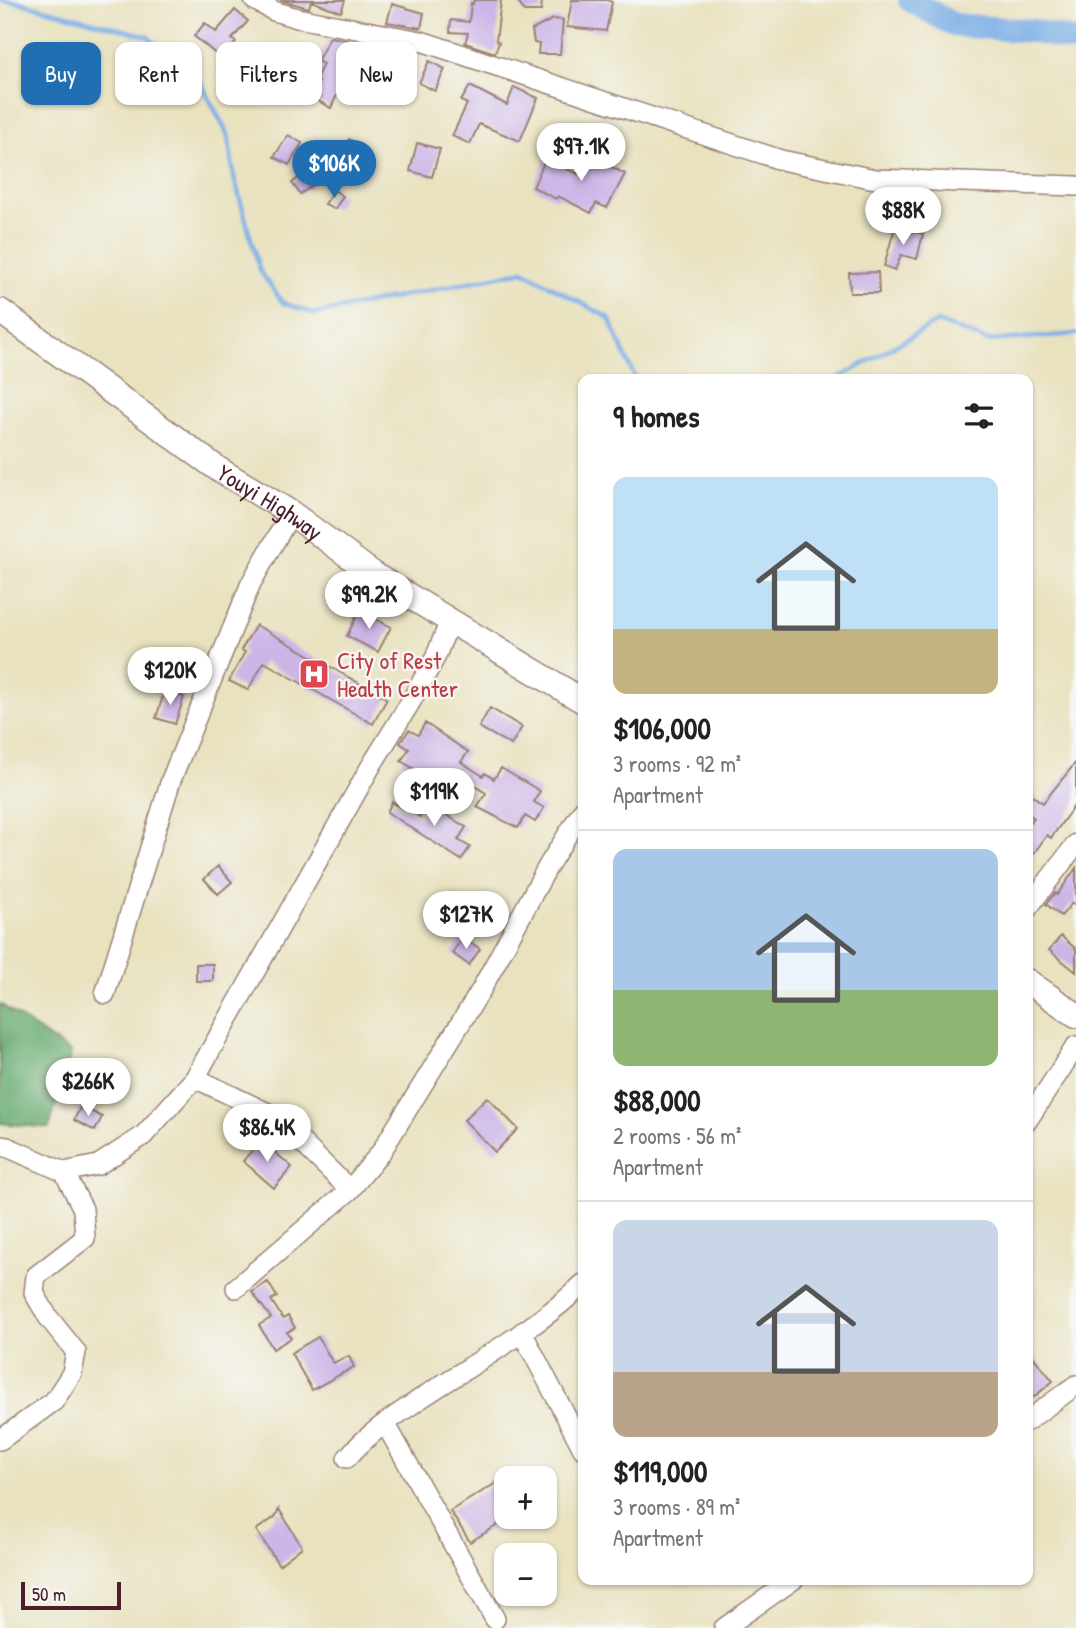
<!DOCTYPE html>
<meta charset="utf-8">
<style>
body{margin:0;font-family:"Patrick Hand",sans-serif;background:#f6f6f6;color:#222;height:100vh;display:flex;flex-direction:column;font-size:26px;white-space:nowrap}
*{box-sizing:border-box;margin:0}
p{font-size:23px;color:#767676}
.icon{flex:none;width:38px;height:38px;fill:none;stroke:currentColor;stroke-width:2;stroke-linecap:round;stroke-linejoin:round}
.map{position:relative;flex:1;overflow:hidden}
.sheet{position:absolute;left:578px;top:374px;width:455px;height:1211px;display:flex;flex-direction:column;background:#fff;border-radius:14px;box-shadow:0 2px 5px #0004}
.sheet>*{flex:none}
.hud{position:absolute;left:21px;top:42px;width:452px;height:63px;display:flex;gap:14px}
.tools{position:absolute;left:494px;top:1466px;display:grid;gap:14px}
.tools a{display:grid;place-items:center;width:63px;height:63px;border-radius:14px;background:#fff;box-shadow:0 2px 5px #0004;font-size:35px}
.scale{position:absolute;left:21px;bottom:18px;width:100px;box-sizing:border-box;padding-left:7px;border:4px solid #4a1f2b;border-top:0;font-size:19px;line-height:24px;white-space:nowrap;color:#4a1f2b;-webkit-text-stroke:5px #f6f6f2;paint-order:stroke}
.price{position:absolute;translate:-50% -60px;padding:0 16px;border-radius:24px;background:#fff;color:#222;font-size:23px;line-height:46px;filter:drop-shadow(0 2px 4px #0008)}
.price::after{content:'';position:absolute;left:50%;top:42px;width:21px;height:16px;margin-left:-10px;background:inherit;clip-path:polygon(0 0,100% 0,50% 100%)}
.price.active{background:#1f6fb2;color:#fff}
ul{padding:0;list-style:none}
li{display:grid;align-content:center;gap:14px;height:371px;padding:0 35px}
li+li{border-top:2px solid #e0e0e0}
li span{display:grid;place-items:center;height:217px;border-radius:14px;color:#555}
li>.icon{margin-inline-start:auto}
span .icon{width:126px;height:126px;fill:#fffc;stroke-width:1}
li b{font-size:30px}
h2{display:flex;justify-content:space-between;align-items:center;height:84px;padding:0 35px;font-size:30px}
.pill{padding:0 24px;border-radius:14px;background:#fff;box-shadow:0 2px 5px #0004;font-size:24px;line-height:63px}
.pill.active{background:#1f6fb2;color:#fff}
.map>svg:first-child{display:block}
.forest{fill:#68ab6f;stroke:#59654d;stroke-width:2}
.lines{fill:none;stroke-linecap:round;stroke-linejoin:round}
.stream{stroke:#79ade6;stroke-width:4.5}
.river{stroke:#79ade6;stroke-width:24}
.building{fill:#ccb6e8}
.minor-casing{stroke:#9a8075;stroke-width:22}
.major-casing{stroke:#9a8075;stroke-width:27}
.minor{stroke:#fff;stroke-width:19}
.major{stroke:#fff;stroke-width:24}
.labels{text-anchor:middle;dominant-baseline:central;stroke-width:5;stroke-linejoin:round;paint-order:stroke}
.street-label{font-size:24px;fill:#4a1f2b;stroke:#f6f6f2}
.health-label{font-size:24px;fill:#be3a42;stroke:#f6f6f2;text-anchor:start}
</style>
<div class="map">
<svg width="1076" height="1628" viewBox="0 0 1076 1628">
<rect width="100%" height="100%" fill="#f6f6f2"/>
<filter id="ink" filterUnits="userSpaceOnUse"><feTurbulence type="fractalNoise" baseFrequency=".0143" numOctaves="2"/><feDisplacementMap in="SourceGraphic" scale="14" xChannelSelector="R" yChannelSelector="G"/><feConvolveMatrix kernelMatrix="1 2 1 2 8 2 1 2 1" color-interpolation-filters="sRGB"/></filter>
<filter id="wash" filterUnits="userSpaceOnUse"><feTurbulence type="fractalNoise" baseFrequency=".00686" numOctaves="4" result="noise"/><feDisplacementMap in="SourceGraphic" scale="28" xChannelSelector="R" yChannelSelector="G"/><feGaussianBlur stdDeviation="1.57" result="paint"/><feColorMatrix in="noise" values="0 0 0 0 0 0 0 0 0 0 0 0 0 0 0 0 0 1.4 0 .05"/><feComposite in="paint" operator="in"/></filter>
<g filter="url(#wash)">
<rect width="100%" height="100%" fill="#e9e2bf"/>
<path class="forest" d="M0,1004L71,1053L49,1128L0,1123Z"/>
<g class="lines">
<path class="stream" d="M0,0L18,2L147,36L201,83L228,135L234,177L260,271L283,303L315,314L523,271L609,318L636,380
M835,380L937,322L988,341L1076,334"/>
<path class="river" d="M910,0L954,25L1032,31L1076,41"/>
</g>
<g id="blocks">
<path class="building" d="M280,0H345L341,12L311,1L309,8Z
M474,0H501L496,41L499,42L495,53L465,43L468,33L450,32L451,20L469,22L471,3L473,4Z
M517,0H542L541,11H524Z
M572,0H607L612,2L606,31L567,27Z
M392,4L424,13L421,28L387,22Z
M235,10L248,21L232,39L236,42L222,59L194,36L205,23L216,32Z
M553,19L563,20L560,54H538L539,44L534,43L532,30Z
M330,37L348,40L342,53L348,56L338,74L345,77L331,108L318,101L320,97L313,94L319,82L315,81L323,64L317,61Z
M429,61L445,69L435,91L419,83Z
M470,86L507,105L514,87L538,98L520,141L479,124L470,144L452,136L467,104L461,101Z
M288,135L302,143L289,165L274,157Z
M349,139L363,147L349,157L341,153Z
M417,143L440,149L432,177L410,171Z
M588,155L625,174L607,208L596,203L591,213L558,196L556,199L533,187L545,160L578,174Z
M304,174L313,185L300,194L292,183Z
M334,190L343,196L335,209L325,204Z
M895,227L923,234L917,259L901,255L895,270L884,266Z
M878,272L879,293H850L849,273Z
M359,611L391,627L378,652L347,636Z
M256,625L387,699L373,724L264,662L248,690L229,681L245,652L241,650Z
M165,690L184,697L175,724L156,718Z
M490,708L522,727L511,745L479,727Z
M425,723L468,752L461,762L483,776L485,773L494,779L501,768L540,791L534,802L544,808L535,822L525,816L518,828L477,807L486,793L463,779L462,781L452,775L444,787L401,761L409,749L400,743L409,730L418,735Z
M1076,762V803L1051,838L1047,835L1027,863V826L1034,818L1027,813V792L1043,803Z
M392,802L420,817L428,804L466,827L458,840L470,847L461,860L387,812Z
M218,866L232,882L218,894L204,879Z
M1076,868V906L1072,903L1061,916L1046,904L1055,893L1057,895Z
M1061,936L1076,949V972L1049,950Z
M463,937L480,949L469,965L452,953Z
M196,964H213V981H196Z
M487,1097L518,1129L495,1152L464,1120Z
M81,1106L102,1117L95,1131L74,1120Z
M261,1140L292,1167L274,1188L243,1161Z
M268,1282L277,1297L271,1300L283,1319L288,1316L295,1328L287,1332L291,1338L273,1349L259,1325L271,1318L252,1292Z
M318,1337L333,1363L349,1356L354,1367L312,1390L291,1353Z
M1027,1349L1053,1381L1034,1397L1027,1388Z
M501,1480L506,1488V1520L470,1542L450,1511Z
M279,1509L302,1547L279,1565L256,1530L275,1517Z"/>
</g>
</g>
<g filter="url(#ink)">
<use href="#blocks" fill-opacity="0" stroke="#9a8075" stroke-width="2"/>
<g class="lines">
<g class="minor-casing">
<path id="minor" d="M254,0L274,11L297,18L421,41L781,160L875,179L1076,186
M1027,909L1076,844
M105,994L171,780L251,583L291,513
M195,1078L276,1117L350,1190
M1027,1121L1076,1046
M0,1146L7,1147L64,1172L98,1165L143,1136L195,1078L371,766L410,703L435,658L450,621
M236,1288L350,1190L381,1152L481,990L548,866L583,810
M522,1332L583,1449
M1027,1421L1076,1385
M385,1423L495,1619
M0,1440L54,1401L72,1373L76,1352L48,1317L34,1293L36,1276L85,1238L83,1209L64,1172
M347,1458C369,1432 398,1414 426,1395C479,1360 537,1328 583,1284
M724,1628L793,1580"/>
</g>
<g class="major-casing">
<g id="major">
<path id="s1" d="M0,311L218,469L291,513L376,576L583,701"/>
<path d="M1027,981L1076,1015"/>
</g>
</g>
<use href="#minor" class="minor"/>
<use href="#major" class="major"/>
</g>
</g>
<defs>
<g id="hospital-square" transform="scale(1.575)"><rect x="-9" y="-9" width="18" height="18" rx="4" fill="#e0444e" stroke="#f6f6f2"/><path d="M-5-5h3v3.5h4V-5h3V5h-3V1.5h-4V5h-3Z" fill="#fff"/></g>
</defs>
<g fill-rule="evenodd">
<use href="#hospital-square" x="314" y="674"/>
</g>
<g class="labels">
<g class="street-label">
<text stroke="none"><textPath href="#s1" startOffset="331">Youyi Highway</textPath></text>
</g>
<g class="health-label">
<text x="337" y="660">City of Rest<tspan x="337" dy="28">Health Center</tspan></text>
</g>
</g>
</svg>
<div class="tools">
<a>+</a>
<a>−</a>
</div>
<div class="scale">50 m</div>
<b class="price" style="left:581px;top:183px">$97.1K</b>
<b class="price active" style="left:334px;top:200px">$106K</b>
<b class="price" style="left:903px;top:247px">$88K</b>
<b class="price" style="left:369px;top:631px">$99.2K</b>
<b class="price" style="left:170px;top:707px">$120K</b>
<b class="price" style="left:434px;top:828px">$119K</b>
<b class="price" style="left:466px;top:951px">$127K</b>
<b class="price" style="left:88px;top:1118px">$266K</b>
<b class="price" style="left:267px;top:1164px">$86.4K</b>
<div class="hud">
<a class="pill active">Buy</a>
<a class="pill">Rent</a>
<a class="pill">Filters</a>
<a class="pill">New</a>
</div>
<section class="sheet">
<h2>9 homes<svg class="icon" aria-label="filters" viewBox="0 0 24 24"><path d="M4 7h16M4 17h16"/><circle cx="9" cy="7" r="2"/><circle cx="15" cy="17" r="2"/></svg></h2>
<ul>
<li><span style="background:linear-gradient(#bfe0f5 70%,#c2b280 0)"><svg class="icon" aria-label="home" viewBox="0 0 24 24"><path d="M3 11l9-7 9 7M6 9v11h12V9"/></svg></span><div><b>$106,000</b><p>3 rooms · 92 m²</p><p>Apartment</p></div></li>
<li><span style="background:linear-gradient(#a9c7e8 65%,#8fb573 0)"><svg class="icon" aria-label="home" viewBox="0 0 24 24"><path d="M3 11l9-7 9 7M6 9v11h12V9"/></svg></span><div><b>$88,000</b><p>2 rooms · 56 m²</p><p>Apartment</p></div></li>
<li><span style="background:linear-gradient(#c9d6e8 70%,#b9a48a 0)"><svg class="icon" aria-label="home" viewBox="0 0 24 24"><path d="M3 11l9-7 9 7M6 9v11h12V9"/></svg></span><div><b>$119,000</b><p>3 rooms · 89 m²</p><p>Apartment</p></div></li>
</ul>
</section>
</div>
